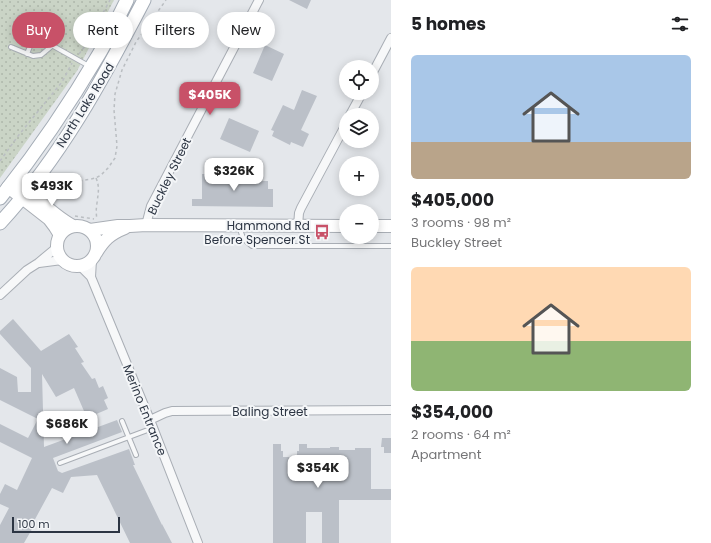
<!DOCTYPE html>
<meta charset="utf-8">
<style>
body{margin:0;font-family:Poppins,sans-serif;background:#f6f6f6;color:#202124;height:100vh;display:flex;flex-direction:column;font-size:15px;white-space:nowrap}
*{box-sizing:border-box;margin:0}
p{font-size:13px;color:#757577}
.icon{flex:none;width:22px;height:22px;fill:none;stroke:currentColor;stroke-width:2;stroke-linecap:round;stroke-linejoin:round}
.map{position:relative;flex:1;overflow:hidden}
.drawer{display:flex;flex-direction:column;background:#fff;width:320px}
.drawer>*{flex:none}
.banner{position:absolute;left:12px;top:12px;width:319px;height:36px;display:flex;gap:8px}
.buttons{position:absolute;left:339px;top:60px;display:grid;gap:8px}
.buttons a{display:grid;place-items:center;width:40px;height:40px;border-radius:50%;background:#fff;box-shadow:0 2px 10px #0003;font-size:20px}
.scale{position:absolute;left:12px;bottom:10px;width:108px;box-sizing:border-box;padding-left:4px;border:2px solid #2c3543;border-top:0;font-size:11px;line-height:14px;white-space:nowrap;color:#2c3543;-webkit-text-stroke:3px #f4f6f8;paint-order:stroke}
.price{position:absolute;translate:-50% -34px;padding:0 9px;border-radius:8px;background:#fff;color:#222;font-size:13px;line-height:26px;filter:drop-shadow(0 1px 2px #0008)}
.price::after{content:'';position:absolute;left:50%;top:24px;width:12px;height:9px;margin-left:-6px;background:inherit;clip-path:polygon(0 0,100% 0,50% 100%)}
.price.selected{background:#c85168;color:#fff}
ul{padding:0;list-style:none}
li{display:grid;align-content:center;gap:8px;height:212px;padding:0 20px}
li span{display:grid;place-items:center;height:124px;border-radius:6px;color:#555}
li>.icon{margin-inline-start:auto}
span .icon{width:72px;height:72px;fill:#fffc;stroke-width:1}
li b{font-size:17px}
h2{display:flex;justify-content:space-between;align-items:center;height:48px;padding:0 20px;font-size:17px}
.pill{padding:0 14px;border-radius:18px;background:#fff;box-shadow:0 2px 10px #0003;font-size:14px;line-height:36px}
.pill.selected{background:#c85168;color:#fff}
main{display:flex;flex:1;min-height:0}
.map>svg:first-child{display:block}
.park{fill:url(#park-dots)}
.building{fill:#bbc0c8}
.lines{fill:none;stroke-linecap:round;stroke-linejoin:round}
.lane-casing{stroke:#a9aeb5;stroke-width:6}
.street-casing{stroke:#a9aeb5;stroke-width:10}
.secondary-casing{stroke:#a9aeb5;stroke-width:14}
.primary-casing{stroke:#a4acb6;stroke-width:15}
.path{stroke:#babec2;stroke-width:1.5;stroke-dasharray:3 3;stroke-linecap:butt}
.lane{stroke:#f7f8f9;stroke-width:4}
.street{stroke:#f7f8f9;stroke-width:8}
.secondary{stroke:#fff;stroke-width:12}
.primary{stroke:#fff;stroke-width:13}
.labels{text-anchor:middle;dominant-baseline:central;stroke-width:4;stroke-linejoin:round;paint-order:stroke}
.street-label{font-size:12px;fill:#2c3543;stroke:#f4f6f8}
.poi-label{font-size:12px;fill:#2c3543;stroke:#f4f6f8;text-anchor:end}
</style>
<main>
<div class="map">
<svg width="391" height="543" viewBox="0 0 391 543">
<defs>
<pattern id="park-dots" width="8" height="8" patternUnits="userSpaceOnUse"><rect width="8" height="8" fill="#cad4c6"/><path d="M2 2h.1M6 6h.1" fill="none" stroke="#aeb7ab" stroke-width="1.8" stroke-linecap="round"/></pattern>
</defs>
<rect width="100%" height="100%" fill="#e4e7eb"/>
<path class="park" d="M0,0H114L77,71L0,178Z"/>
<path class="building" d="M289,0H311L307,9Z
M265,45L284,54L272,81L253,73Z
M302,90L317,96L301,130L309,134L303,147L291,142L290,145L272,136L274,131L271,130L283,105L294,110Z
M229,118L259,131L250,152L220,139Z
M202,174H242L241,181H268V189H273V207L192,206V199H202Z
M13,319L41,351L69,334L78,347L75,348L84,362L81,363L92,379L95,378L99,388L103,386L108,398L104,400L108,409L87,418L74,388L56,397L42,374L44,447L117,420L122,432L53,458L58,471L62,473L129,449L135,465H133L162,525V524L172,543H130L97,475L71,477L63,493L52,488L33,523L35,524L24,543H0V525L9,508L0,504V494L5,484L17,490L32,458L0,442V424L28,438L38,419L0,400V368L17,377L18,392H31V368L0,334V331Z
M382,438H391V453H384V447H381Z
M273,444H281V451H283V457H297V451H299V444H307V448H330V447H339V450H355V448H371V489H391V500H339V543H322V512H306V543H273Z"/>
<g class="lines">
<g class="lane-casing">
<path id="lane" d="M20,18L34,25L55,47L89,66
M11,47L33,56L41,55L53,45
M27,54L34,36L38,30
M240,226C241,237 244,240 252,246H391
M122,421L136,455
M60,463L153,428"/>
</g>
<g class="street-casing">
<path id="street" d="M372,74L391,38
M350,115L362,93
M146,225L151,206L259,0
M298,226L299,213L301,208L346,124
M39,263L62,260
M80,266L91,277L150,420L198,543
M91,277L92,260
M0,295L27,270L38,263L56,248
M150,420L165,413L172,411L391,410"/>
</g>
<g class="secondary-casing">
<path id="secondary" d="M15,179C34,195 51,214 73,226
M8,187L49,219L55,227L60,235
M57 246a20 20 0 1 1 40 0a20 20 0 1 1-40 0Z
M372,226H391
M90,230L118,226H130L146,225L346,226
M96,253C104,240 110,234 125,228"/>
</g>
<g class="primary-casing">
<path id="primary" d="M0,198C37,152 69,105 99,54C109,37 118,18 127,0
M0,223C61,157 103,79 144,0"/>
</g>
<path class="path" d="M79,54L85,46L110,0
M0,161L18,136L62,82L72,63
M96,178C100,187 98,194 97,203C96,209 96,214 97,219
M48,196L57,187L64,184L96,178L101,175L108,168L115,158L117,146L114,110L115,94L122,70L136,42L166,0
M75,216L94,219"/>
<use href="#lane" class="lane"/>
<use href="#street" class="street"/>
<use href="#secondary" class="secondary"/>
<use href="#primary" class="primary"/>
</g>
<defs>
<g id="bus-bare" transform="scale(1.2)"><path d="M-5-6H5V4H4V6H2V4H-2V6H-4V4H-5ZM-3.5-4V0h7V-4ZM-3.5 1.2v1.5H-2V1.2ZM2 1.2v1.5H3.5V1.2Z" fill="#c85168" stroke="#f4f6f8" stroke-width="2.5" paint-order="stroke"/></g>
</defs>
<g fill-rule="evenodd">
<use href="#bus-bare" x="322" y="232"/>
</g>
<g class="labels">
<g class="street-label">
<text transform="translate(85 105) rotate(-58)">North Lake Road</text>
<text transform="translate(169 176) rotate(-64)">Buckley Street</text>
<text transform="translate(145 410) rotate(68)">Merino Entrance</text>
<text x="270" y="411">Baling Street</text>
</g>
<g class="poi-label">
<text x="310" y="225">Hammond Rd<tspan x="310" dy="14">Before Spencer St</tspan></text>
</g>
</g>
</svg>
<div class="buttons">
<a><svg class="icon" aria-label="locate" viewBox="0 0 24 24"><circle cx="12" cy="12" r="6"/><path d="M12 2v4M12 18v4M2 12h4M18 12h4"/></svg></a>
<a><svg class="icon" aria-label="layers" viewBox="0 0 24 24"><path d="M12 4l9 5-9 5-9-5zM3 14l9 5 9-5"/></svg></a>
<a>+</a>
<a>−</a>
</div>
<div class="scale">100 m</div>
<b class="price selected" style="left:210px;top:116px">$405K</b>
<b class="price" style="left:234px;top:192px">$326K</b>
<b class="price" style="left:52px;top:207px">$493K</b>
<b class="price" style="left:67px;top:445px">$686K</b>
<b class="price" style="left:318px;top:489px">$354K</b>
<div class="banner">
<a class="pill selected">Buy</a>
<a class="pill">Rent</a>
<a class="pill">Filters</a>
<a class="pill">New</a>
</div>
</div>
<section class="drawer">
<h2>5 homes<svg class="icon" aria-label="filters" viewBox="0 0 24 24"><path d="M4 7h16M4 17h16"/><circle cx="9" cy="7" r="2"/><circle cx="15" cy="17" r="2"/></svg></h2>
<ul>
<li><span style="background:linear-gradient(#a9c7e8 70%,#b9a48a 0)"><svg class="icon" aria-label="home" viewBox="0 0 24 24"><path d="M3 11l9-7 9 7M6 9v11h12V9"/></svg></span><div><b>$405,000</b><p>3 rooms · 98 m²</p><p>Buckley Street</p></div></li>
<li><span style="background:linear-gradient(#ffd9b3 60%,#8fb573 0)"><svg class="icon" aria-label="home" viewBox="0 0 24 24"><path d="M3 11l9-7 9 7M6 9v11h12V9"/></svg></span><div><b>$354,000</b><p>2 rooms · 64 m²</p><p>Apartment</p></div></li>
</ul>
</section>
</main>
